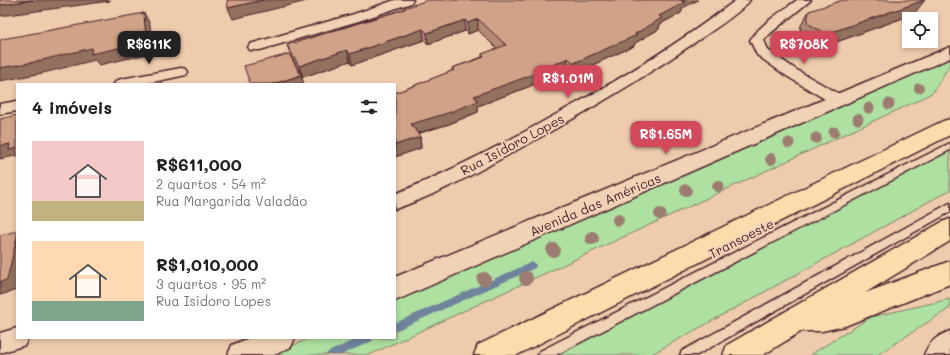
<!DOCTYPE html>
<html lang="pt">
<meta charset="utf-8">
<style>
body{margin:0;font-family:Mali,sans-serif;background:#f2f2f2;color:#202124;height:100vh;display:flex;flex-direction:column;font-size:15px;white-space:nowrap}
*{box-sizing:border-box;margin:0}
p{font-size:13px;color:#757577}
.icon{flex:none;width:22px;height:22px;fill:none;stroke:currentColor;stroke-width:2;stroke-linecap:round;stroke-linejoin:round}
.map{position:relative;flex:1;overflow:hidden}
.side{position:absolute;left:16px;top:83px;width:380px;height:256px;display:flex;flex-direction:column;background:#fff;border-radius:0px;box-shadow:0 2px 6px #0003}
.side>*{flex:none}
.tools{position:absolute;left:902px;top:12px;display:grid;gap:8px}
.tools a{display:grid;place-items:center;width:36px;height:36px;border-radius:0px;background:#fff;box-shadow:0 2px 6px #0003;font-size:20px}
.price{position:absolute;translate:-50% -34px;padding:0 9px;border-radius:8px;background:#d1495b;color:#fff;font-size:13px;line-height:26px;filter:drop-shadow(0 1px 2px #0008)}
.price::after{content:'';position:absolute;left:50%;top:24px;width:12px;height:9px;margin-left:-6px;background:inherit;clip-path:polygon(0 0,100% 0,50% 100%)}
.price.on{background:#222;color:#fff}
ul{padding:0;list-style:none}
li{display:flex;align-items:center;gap:12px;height:100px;padding:0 16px}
li span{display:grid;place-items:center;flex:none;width:112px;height:80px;border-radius:0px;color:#555}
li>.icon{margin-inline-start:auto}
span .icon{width:48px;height:48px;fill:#fffc;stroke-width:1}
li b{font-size:17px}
h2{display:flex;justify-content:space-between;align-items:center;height:48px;padding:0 16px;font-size:17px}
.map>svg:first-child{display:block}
.green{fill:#ade0a1;stroke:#7c8066}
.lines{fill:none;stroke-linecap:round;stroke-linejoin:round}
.stream{fill:#6f839c;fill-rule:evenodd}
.lane-casing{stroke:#4a1f2b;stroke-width:3}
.street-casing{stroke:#4a1f2b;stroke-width:3}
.secondary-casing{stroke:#4a1f2b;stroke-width:3}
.highway-casing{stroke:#4a1f2b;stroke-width:3}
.lane{fill:#f0d2b6;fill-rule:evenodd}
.street{fill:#f0d2b6;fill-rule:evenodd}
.secondary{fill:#f0d2b6;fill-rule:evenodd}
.highway{fill:#fcdcac;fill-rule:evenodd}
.tree{fill:#9c7c6f}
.wall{fill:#b38b74;stroke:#4a1f2b}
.shaded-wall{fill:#92715e;stroke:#4a1f2b}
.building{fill:#d0a287;stroke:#4a1f2b}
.labels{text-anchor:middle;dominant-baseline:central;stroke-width:4;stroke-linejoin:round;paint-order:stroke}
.street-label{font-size:13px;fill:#4a1f2b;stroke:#f0d2b6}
</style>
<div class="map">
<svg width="950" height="355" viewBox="0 0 950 355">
<rect width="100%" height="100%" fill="#eecbad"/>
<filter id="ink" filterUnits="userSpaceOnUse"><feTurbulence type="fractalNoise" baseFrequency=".025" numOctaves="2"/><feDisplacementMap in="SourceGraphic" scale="8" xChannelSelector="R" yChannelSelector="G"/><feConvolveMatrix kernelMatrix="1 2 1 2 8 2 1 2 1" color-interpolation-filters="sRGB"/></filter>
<g filter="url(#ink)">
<path class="green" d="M950,59V64L933,92L921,99L369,355H271L310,338H395V301Z
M950,150V190L650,355H555Z
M950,299V308L877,355H810L871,317Z"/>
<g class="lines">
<path class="stream" d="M532,262L535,264L536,266L535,268L395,331V323Z
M359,338H373L372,341L341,355H326L328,352Z"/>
<g class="lane-casing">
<path id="lane" d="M950,143V150L556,355H538L540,351Z
M950,203V212L697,355H680L682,351Z"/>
</g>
<g class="street-casing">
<path id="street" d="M395,0H413L411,3L362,20L260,50H250L248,47L250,44L354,14Z
M736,0H750C742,12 710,32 697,41C639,81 578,117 515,151C477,172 437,195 395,209V194C446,173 496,148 544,121C611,85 676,46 736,0Z
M797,0H811L772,32L764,40L768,50L795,69L843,96L845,100L843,104L838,105L833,104L785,75L757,55L750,40C762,23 781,12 797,0Z
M181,68L186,69L188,72L186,75L144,84H114L116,81L121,79Z
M17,101V111L0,114V104Z
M17,328V338H28L25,345L0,353V333Z"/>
</g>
<g class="secondary-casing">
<path id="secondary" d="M950,47V58L395,301V277Z
M950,331V355H924C929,342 937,336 950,331Z
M249,338H295L291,347L274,355H228L232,345Z"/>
</g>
<g class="highway-casing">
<path id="highway" d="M950,119V135L517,355H474L478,345L943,121Z
M950,219V241L865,293L950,261V284L845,326L822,331H802L763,355H723L727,345L942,222Z"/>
</g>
<use href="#lane" class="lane"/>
<use href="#street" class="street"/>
<use href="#secondary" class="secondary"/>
<use href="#highway" class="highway"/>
</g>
<g class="tree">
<circle cx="919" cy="88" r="5"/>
<circle cx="889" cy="104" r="5.5"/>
<circle cx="869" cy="108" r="5.5"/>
<circle cx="858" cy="119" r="5.5"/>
<circle cx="834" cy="132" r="5.5"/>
<circle cx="816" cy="138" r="5.5"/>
<circle cx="789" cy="143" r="5.5"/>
<circle cx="771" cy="159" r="6"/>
<circle cx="718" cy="186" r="6"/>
<circle cx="686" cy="190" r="6"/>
<circle cx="660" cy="214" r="6"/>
<circle cx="618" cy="220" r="6"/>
<circle cx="592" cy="238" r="7"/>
<circle cx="553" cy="250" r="7"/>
<circle cx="526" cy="278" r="7"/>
<circle cx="484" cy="279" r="7"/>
</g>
<path class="wall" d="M404,8H683L681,13L660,24L659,29L635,43L634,46L573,74L566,69L528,87L478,106V112L449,124L417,134L420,137L421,148L395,157V93L452,71V68L482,57V54L497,49L478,30L468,34L465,31L428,44L424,40L352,65L350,61L303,77L291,56L287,45L404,9Z
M809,11L914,14L817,49L799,37L801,25Z"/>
<path class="shaded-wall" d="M33,0H110V1L0,16V5Z
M263,0H311L233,19L228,8Z
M683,0H698L683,8L681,13L660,24L659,29L635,43L634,46L573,74L574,63L635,34L659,16Z
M925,0L914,14L817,49L826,34Z
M144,13L150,24L152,53L99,65L95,60L43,73L0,81V68Z
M478,19V30L468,34V23Z
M465,20V31L428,44L427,33Z
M423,29L424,40L352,65L350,54Z
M347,50L350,61L303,77L299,66Z
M568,58L566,69L528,87L478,106V112L449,124L412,135L411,124L474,96Z
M301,75L304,84H273Z
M420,137L421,148L395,157V145Z
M10,144L17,148V158L15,156L0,159V146Z
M17,237V290L0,295V282Z"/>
<path class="building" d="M0,0H33L0,5Z
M227,0H263L228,8Z
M428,0H683L681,1L685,2L659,16L662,18L635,34L637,35L574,63L568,58L529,76L474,96L478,101L448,113L411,124L420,137L395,145V93L454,70L452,68L484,57L482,54L506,45L478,19L468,23L465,20L427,33L423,29L350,54L347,50L299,66L287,45L405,9L404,8Z
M843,0H925L826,34L807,23L809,11Z
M144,13L146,42L91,54L92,48L34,62L0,68V40H1L2,39Z
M289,54L301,75L273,84H250L244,66Z
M161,81L162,84H147Z
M17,115V148L9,150L10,144L0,146V119Z
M17,231V237L7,280L0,282V235Z"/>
</g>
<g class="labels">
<g class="street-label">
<text transform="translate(512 144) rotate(-28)">Rua Isidoro Lopes</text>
<text transform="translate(595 204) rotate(-23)">Avenida das Américas</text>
<text transform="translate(741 238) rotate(-27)">Transoeste</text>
</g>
</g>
</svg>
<div class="tools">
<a><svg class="icon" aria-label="locate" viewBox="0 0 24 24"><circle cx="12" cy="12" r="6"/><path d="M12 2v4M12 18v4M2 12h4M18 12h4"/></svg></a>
</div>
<b class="price on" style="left:149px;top:65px">R$611K</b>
<b class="price" style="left:804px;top:65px">R$708K</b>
<b class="price" style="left:568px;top:99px">R$1.01M</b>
<b class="price" style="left:666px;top:155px">R$1.65M</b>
<section class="side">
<h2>4 imóveis<svg class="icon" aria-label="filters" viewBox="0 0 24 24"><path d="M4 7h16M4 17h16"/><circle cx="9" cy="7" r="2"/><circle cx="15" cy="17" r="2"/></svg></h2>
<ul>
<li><span style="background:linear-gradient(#f6c9c9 75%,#c2b280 0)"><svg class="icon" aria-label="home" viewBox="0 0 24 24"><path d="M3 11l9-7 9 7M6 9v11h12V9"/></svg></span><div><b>R$611,000</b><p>2 quartos · 54 m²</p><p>Rua Margarida Valadão</p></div></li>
<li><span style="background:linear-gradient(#ffd9b3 75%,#7fa58c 0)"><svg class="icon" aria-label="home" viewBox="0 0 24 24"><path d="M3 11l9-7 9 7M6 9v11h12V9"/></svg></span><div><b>R$1,010,000</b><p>3 quartos · 95 m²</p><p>Rua Isidoro Lopes</p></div></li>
</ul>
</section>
</div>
